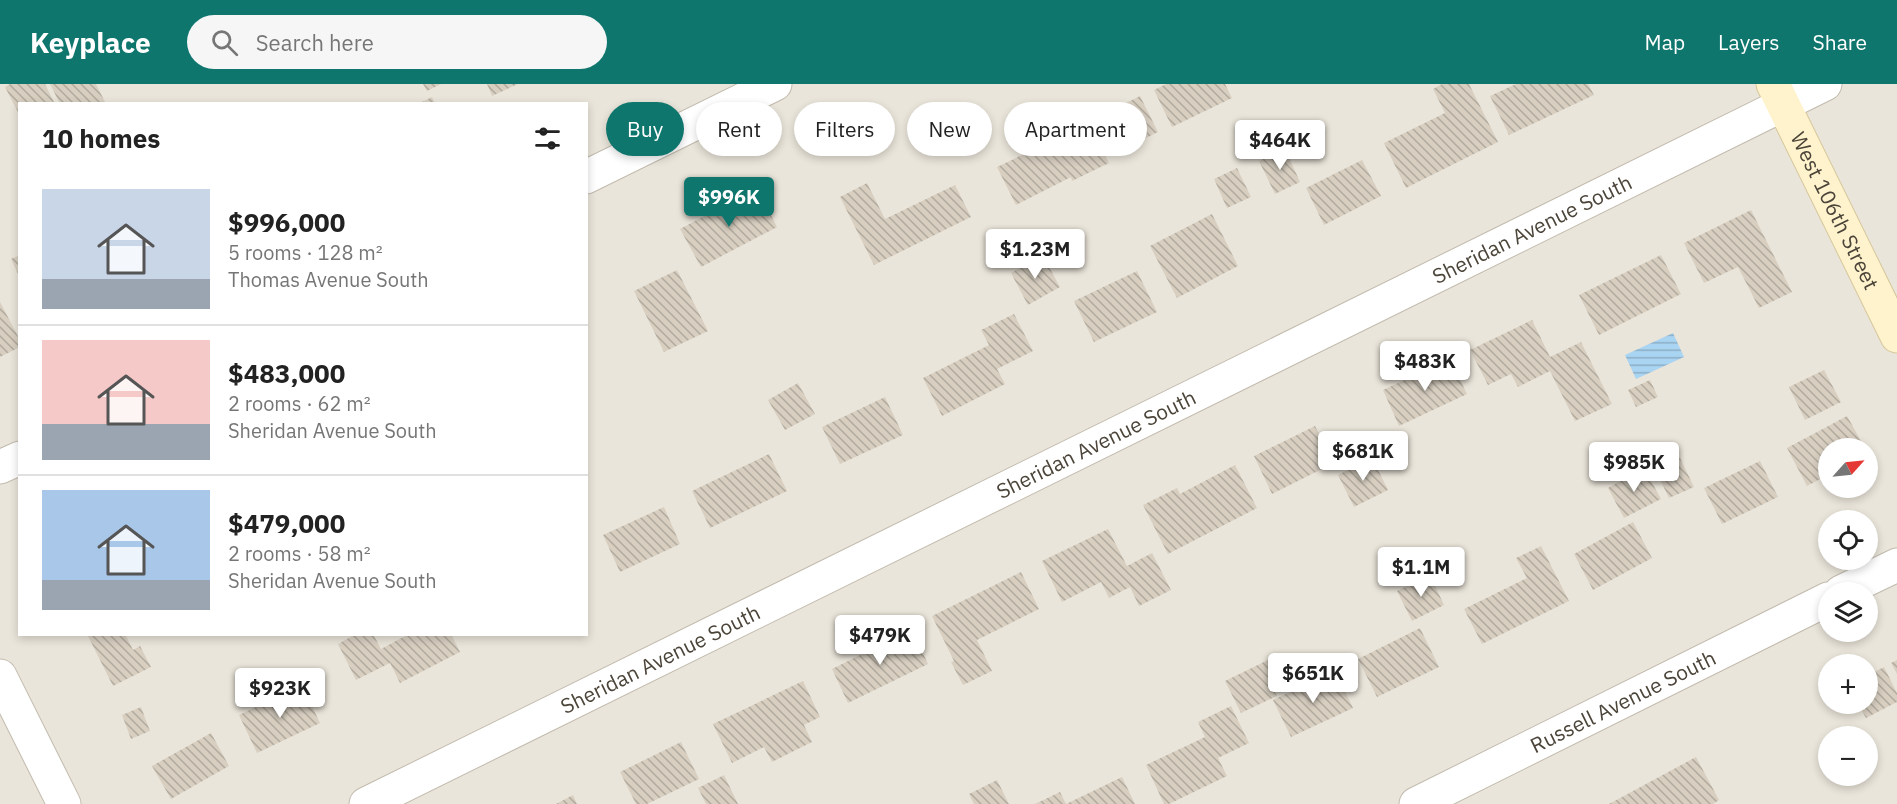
<!DOCTYPE html>
<meta charset="utf-8">
<style>
body{margin:0;font-family:"IBM Plex Sans",sans-serif;background:#f6f6f6;color:#222;height:100vh;display:flex;flex-direction:column;font-size:22px;white-space:nowrap}
*{box-sizing:border-box;margin:0}
p{font-size:20px;color:#767676}
.icon{flex:none;width:33px;height:33px;fill:none;stroke:currentColor;stroke-width:2;stroke-linecap:round;stroke-linejoin:round}
.map{position:relative;flex:1;overflow:hidden}
.sheet{position:absolute;left:18px;top:18px;width:570px;height:534px;display:flex;flex-direction:column;background:#fff;border-radius:0px;box-shadow:0 3px 9px #0003}
.sheet>*{flex:none}
.hud{position:absolute;left:606px;top:18px;width:570px;height:54px;display:flex;gap:12px}
.needle{width:39px;rotate:63deg}
.buttons{position:absolute;left:1818px;top:354px;display:grid;gap:12px}
.buttons a{display:grid;place-items:center;width:60px;height:60px;border-radius:50%;background:#fff;box-shadow:0 3px 9px #0003;font-size:30px}
.price{position:absolute;translate:-50% -51px;padding:0 14px;border-radius:6px;background:#fff;color:#222;font-size:20px;line-height:39px;filter:drop-shadow(0 2px 3px #0008)}
.price::after{content:'';position:absolute;left:50%;top:36px;width:18px;height:14px;margin-left:-9px;background:inherit;clip-path:polygon(0 0,100% 0,50% 100%)}
.price.selected{background:#0f766e;color:#fff}
ul{padding:0;list-style:none}
li{display:flex;align-items:center;gap:18px;height:150px;padding:0 24px}
li+li{border-top:2px solid #e0e0e0}
li span{display:grid;place-items:center;flex:none;width:168px;height:120px;border-radius:0px;color:#555}
li>.icon{margin-inline-start:auto}
span .icon{width:72px;height:72px;fill:#fffc;stroke-width:1}
li b{font-size:26px}
h2{display:flex;justify-content:space-between;align-items:center;height:72px;padding:0 24px;font-size:26px}
.pill{padding:0 21px;border-radius:27px;background:#fff;box-shadow:0 3px 9px #0003;font-size:21px;line-height:54px}
.pill.selected{background:#0f766e;color:#fff}
header{display:flex;align-items:center;gap:36px;box-sizing:border-box;height:84px;padding:0 30px;background:#0f766e;color:#fff}
header strong{font-size:28px}
nav{display:flex;gap:33px;margin-inline-start:auto;font-size:21px}
.search{width:420px;height:54px;background:#f6f6f6;display:flex;align-items:center;gap:15px;box-sizing:border-box;padding:0 21px;border-radius:33px;color:#767676;font-size:22px}
.map>svg:first-child{display:block}
.residential{fill:#eae5da;fill-rule:evenodd}
.water{fill:url(#water-rules)}
.building{fill:url(#building-back-hatch)}
.lines{fill:none;stroke-linecap:round;stroke-linejoin:round}
.street-casing{stroke:#c2bbae;stroke-width:35}
.secondary-casing{stroke:#d6c79b;stroke-width:35}
.street{stroke:#fff;stroke-width:33}
.secondary{stroke:#fff3cd;stroke-width:33}
.labels{text-anchor:middle;dominant-baseline:central;stroke-width:4.5;stroke-linejoin:round;paint-order:stroke}
.street-label{font-size:21px;fill:#4b4439;stroke:#fff}
</style>
<header>
<strong>Keyplace</strong>
<div class="search"><svg class="icon" aria-label="search" viewBox="0 0 24 24"><circle cx="10" cy="10" r="6"/><path d="M15 15l6 6"/></svg>Search here</div>
<nav><a>Map</a><a>Layers</a><a>Share</a></nav>
</header>
<div class="map">
<svg width="1897" height="720" viewBox="0 0 1897 720">
<defs>
<pattern id="water-rules" width="6" height="5" patternUnits="userSpaceOnUse" patternTransform="scale(1.5)"><rect width="6" height="5" fill="#a9d4f2"/><path d="M0 2.5h6" fill="none" stroke="#8caec5"/></pattern>
<pattern id="building-back-hatch" width="6" height="6" patternUnits="userSpaceOnUse" patternTransform="scale(1.5)"><rect width="6" height="6" fill="#d8cfc1"/><path d="M-1 5l2 2M0 0l6 6M5-1l2 2" fill="none" stroke="#b1aa9e"/></pattern>
</defs>
<rect width="100%" height="100%" fill="#f6f3ec"/>
<path class="residential" d="M0,0H1897V720H0ZM20,20H586V550H20ZM1828,364H1868V404H1828ZM1828,436H1868V476H1828ZM1828,508H1868V548H1828ZM1828,580H1868V620H1828ZM1828,652H1868V692H1828Z"/>
<path class="water" d="M1673,249L1684,273L1636,295L1625,271Z"/>
<path class="building" d="M10,0H45L55,20H20V32L5,3Z
M50,0H96L106,20H60Z
M423,0H441L427,7Z
M487,0H518L492,12Z
M1166,0H1225L1232,14L1172,43L1154,6Z
M1442,0H1469L1498,58L1406,104L1384,59L1445,29L1433,5Z
M1516,0H1588L1594,11L1509,51L1490,12Z
M1140,12L1158,48L1124,65L1106,29Z
M432,13L435,20H418Z
M1083,26L1109,79L1072,97L1071,93L1016,121L997,83L1051,57L1045,44Z
M1285,65L1300,98L1275,110L1259,77Z
M1362,76L1381,112L1324,141L1306,104Z
M1237,84L1251,113L1227,124L1214,95Z
M867,99L885,135L955,101L971,133L874,181L840,113Z
M757,104L777,143L701,183L680,145Z
M1751,126L1792,208L1759,224L1738,183L1704,199L1684,159Z
M1212,130L1238,182L1177,214L1150,162Z
M20,171V194L11,175Z
M1661,171L1681,210L1599,251L1579,211Z
M1043,172L1060,203L1028,221L1011,189Z
M677,186L708,247L664,268L634,207Z
M1137,187L1157,228L1094,258L1074,217Z
M0,218L20,256V263L0,273Z
M1014,230L1033,267L997,285L1005,300L942,332L923,294L989,261L981,246Z
M1532,236L1550,273L1581,258L1612,320L1575,337L1550,287L1518,303L1511,290L1488,301L1470,266Z
M1450,275L1467,310L1399,342L1383,306Z
M1824,286L1841,318L1805,336L1789,303Z
M1650,296L1658,313L1636,323L1628,306Z
M798,299L815,330L785,346L768,316Z
M885,313L903,351L840,380L822,343Z
M1847,332L1865,364H1828V391L1807,402L1787,364Z
M1315,342L1334,379L1272,410L1254,372Z
M769,370L787,407L710,444L692,407Z
M1372,374L1388,406L1354,423L1338,391Z
M1680,374L1694,403L1669,414L1655,385Z
M1760,377L1778,413L1722,440L1704,404Z
M1235,381L1257,424L1168,470L1143,421L1177,404L1180,410Z
M1644,384L1661,415L1624,434L1608,404Z
M664,423L680,460L620,488L603,451Z
M1633,438L1652,474L1593,506L1574,470Z
M1108,445L1127,482L1152,469L1171,506L1139,522L1130,503L1109,514L1101,498L1062,518L1042,477Z
M1541,462L1569,517L1482,560L1464,525L1527,494L1516,474Z
M1021,488L1039,525L977,556L992,587L963,601L951,578L954,577L932,532Z
M1430,491L1444,521L1412,537L1397,507Z
M1420,544L1439,583L1377,613L1358,575Z
M912,545L928,580L848,619L832,585Z
M93,550H125L133,566L140,562L151,583L113,602L88,552Z
M356,550H373L381,565L409,550H451L460,568L400,599L390,579L356,596L338,560Z
M1274,573L1283,593L1270,599L1277,612L1241,629L1225,597Z
M1897,576V590L1891,579Z
M1884,583L1897,609V618L1866,634L1858,620H1868V591Z
M1335,587L1353,624L1291,653L1273,616Z
M803,597L820,633L804,641L812,658L772,678L764,663L732,679L713,640Z
M302,601L320,639L257,669L239,631Z
M1231,622L1249,659L1218,674L1227,692L1169,720H1164L1146,681L1205,653L1198,638Z
M141,623L150,647L131,655L122,631Z
M211,649L229,682L171,715L152,682Z
M681,658L699,695L647,720H636L620,688Z
M1696,673L1719,716L1713,720H1609Z
M724,691L738,720H706L698,704Z
M1122,693L1135,720H1066Z
M997,696L1009,720H974L969,710Z
M1060,708L1066,720H1035Z
M573,711L577,720H556Z"/>
<g class="lines">
<g class="street-casing">
<g id="street">
<path d="M586,93L775,0"/>
<path d="M0,383L20,374"/>
<path d="M1841,508L1897,481"/>
<path d="M0,592L64,720"/>
<path id="s1" d="M366,720L1825,0"/>
<path id="s2" d="M1416,720L1828,515"/>
</g>
</g>
<g class="secondary-casing">
<g id="secondary">
<path id="s3" d="M1773,0L1897,252"/>
</g>
</g>
<use href="#street" class="street"/>
<use href="#secondary" class="secondary"/>
</g>
<g class="labels">
<g class="street-label">
<text stroke="none"><textPath href="#s3" startOffset="141">West 106th Street</textPath></text>
<text stroke="none"><textPath href="#s1" startOffset="1300">Sheridan Avenue South</textPath></text>
<text stroke="none"><textPath href="#s1" startOffset="814">Sheridan Avenue South</textPath></text>
<text stroke="none"><textPath href="#s1" startOffset="328">Sheridan Avenue South</textPath></text>
<text stroke="none"><textPath href="#s2" startOffset="231">Russell Avenue South</textPath></text>
</g>
</g>
</svg>
<div class="buttons">
<a><svg class="needle" viewBox="-14 -14 28 28"><path d="M0-13l5 13h-10z" fill="#e53935"/><path d="M0 13l5-13h-10z" fill="#767676"/></svg></a>
<a><svg class="icon" aria-label="locate" viewBox="0 0 24 24"><circle cx="12" cy="12" r="6"/><path d="M12 2v4M12 18v4M2 12h4M18 12h4"/></svg></a>
<a><svg class="icon" aria-label="layers" viewBox="0 0 24 24"><path d="M12 4l9 5-9 5-9-5zM3 14l9 5 9-5"/></svg></a>
<a>+</a>
<a>−</a>
</div>
<b class="price" style="left:1280px;top:87px">$464K</b>
<b class="price selected" style="left:729px;top:144px">$996K</b>
<b class="price" style="left:1035px;top:196px">$1.23M</b>
<b class="price" style="left:1425px;top:308px">$483K</b>
<b class="price" style="left:1363px;top:398px">$681K</b>
<b class="price" style="left:1634px;top:409px">$985K</b>
<b class="price" style="left:1421px;top:514px">$1.1M</b>
<b class="price" style="left:880px;top:582px">$479K</b>
<b class="price" style="left:1313px;top:620px">$651K</b>
<b class="price" style="left:280px;top:635px">$923K</b>
<div class="hud">
<a class="pill selected">Buy</a>
<a class="pill">Rent</a>
<a class="pill">Filters</a>
<a class="pill">New</a>
<a class="pill">Apartment</a>
</div>
<section class="sheet">
<h2>10 homes<svg class="icon" aria-label="filters" viewBox="0 0 24 24"><path d="M4 7h16M4 17h16"/><circle cx="9" cy="7" r="2"/><circle cx="15" cy="17" r="2"/></svg></h2>
<ul>
<li><span style="background:linear-gradient(#c9d6e8 75%,#9aa5b1 0)"><svg class="icon" aria-label="home" viewBox="0 0 24 24"><path d="M3 11l9-7 9 7M6 9v11h12V9"/></svg></span><div><b>$996,000</b><p>5 rooms · 128 m²</p><p>Thomas Avenue South</p></div></li>
<li><span style="background:linear-gradient(#f6c9c9 70%,#9aa5b1 0)"><svg class="icon" aria-label="home" viewBox="0 0 24 24"><path d="M3 11l9-7 9 7M6 9v11h12V9"/></svg></span><div><b>$483,000</b><p>2 rooms · 62 m²</p><p>Sheridan Avenue South</p></div></li>
<li><span style="background:linear-gradient(#a9c7e8 75%,#9aa5b1 0)"><svg class="icon" aria-label="home" viewBox="0 0 24 24"><path d="M3 11l9-7 9 7M6 9v11h12V9"/></svg></span><div><b>$479,000</b><p>2 rooms · 58 m²</p><p>Sheridan Avenue South</p></div></li>
</ul>
</section>
</div>
